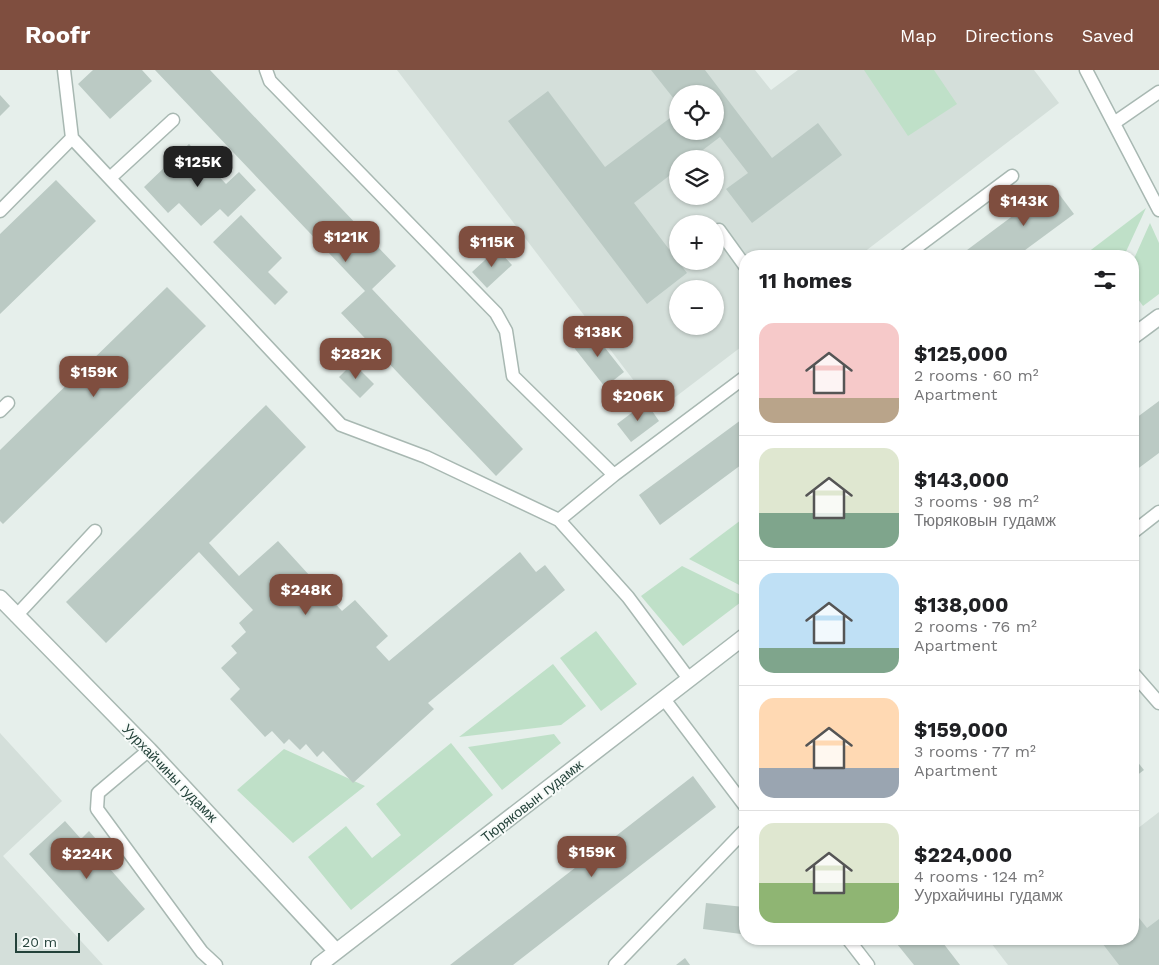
<!DOCTYPE html>
<meta charset="utf-8">
<style>
body{margin:0;font-family:"Work Sans",sans-serif;background:#f2f2f2;color:#202124;height:100vh;display:flex;flex-direction:column;font-size:19px;white-space:nowrap}
*{box-sizing:border-box;margin:0}
p{font-size:16px;color:#757577}
.icon{flex:none;width:28px;height:28px;fill:none;stroke:currentColor;stroke-width:2;stroke-linecap:round;stroke-linejoin:round}
.map{position:relative;flex:1;overflow:hidden}
.details{position:absolute;left:739px;top:180px;width:400px;height:695px;display:flex;flex-direction:column;background:#fff;border-radius:20px;box-shadow:0 1px 4px #0004}
.details>*{flex:none}
.tools{position:absolute;left:669px;top:15px;display:grid;gap:10px}
.tools a{display:grid;place-items:center;width:55px;height:55px;border-radius:50%;background:#fff;box-shadow:0 1px 4px #0004;font-size:25px}
.scale{position:absolute;left:15px;bottom:12px;width:65px;box-sizing:border-box;padding-left:5px;border:2px solid #24423a;border-top:0;font-size:14px;line-height:18px;white-space:nowrap;color:#24423a;-webkit-text-stroke:4px #f7fbf9;paint-order:stroke}
.price{position:absolute;translate:-50% -42px;padding:0 11px;border-radius:10px;background:#7f4e3f;color:#fff;font-size:16px;line-height:32px;filter:drop-shadow(0 1px 2px #0008)}
.price::after{content:'';position:absolute;left:50%;top:30px;width:15px;height:11px;margin-left:-8px;background:inherit;clip-path:polygon(0 0,100% 0,50% 100%)}
.price.on{background:#222;color:#fff}
ul{padding:0;list-style:none}
li{display:flex;align-items:center;gap:15px;height:125px;padding:0 20px}
li+li{border-top:1px solid #e0e0e0}
li span{display:grid;place-items:center;flex:none;width:140px;height:100px;border-radius:15px;color:#555}
li>.icon{margin-inline-start:auto}
span .icon{width:60px;height:60px;fill:#fffc;stroke-width:1}
li b{font-size:21px}
h2{display:flex;justify-content:space-between;align-items:center;height:60px;padding:0 20px;font-size:21px}
header{display:flex;align-items:center;gap:30px;box-sizing:border-box;height:70px;padding:0 25px;background:#7f4e3f;color:#fff}
header strong{font-size:24px}
nav{display:flex;gap:28px;margin-inline-start:auto;font-size:18px}
.map>svg:first-child{display:block}
.built{fill:#d4dfda;fill-rule:evenodd}
.green{fill:#bfe0c8}
.building{fill:#bbcac4}
.lines{fill:none;stroke-linecap:round;stroke-linejoin:round}
.service-casing{stroke:#a8b8b2;stroke-width:15}
.minor-casing{stroke:#a8b8b2;stroke-width:18}
.service{stroke:#fff;stroke-width:12}
.minor{stroke:#fff;stroke-width:15}
.labels{text-anchor:middle;dominant-baseline:central;stroke-width:4;stroke-linejoin:round;paint-order:stroke}
.street-label{font-size:14px;fill:#24423a;stroke:#f7fbf9}
</style>
<header>
<strong>Roofr</strong>
<nav><a>Map</a><a>Directions</a><a>Saved</a></nav>
</header>
<div class="map">
<svg width="1159" height="895" viewBox="0 0 1159 895">
<rect width="100%" height="100%" fill="#e6efeb"/>
<path class="built" d="M397,0H755L771,20L798,0H1034L1059,33L859,186H745V274L657,341ZM678,24H715V61H678ZM678,89H715V126H678ZM678,154H715V191H678ZM678,219H715V256H678Z
M0,663L62,731L3,786L103,895H0Z
M1159,742V895H1008L988,869H1132L1133,762Z"/>
<path class="green" d="M864,0H934L957,34L908,66Z
M1146,138L1124,186H1083Z
M1150,153L1159,173V224L1143,236L1133,222V191Z
M745,447V518L689,489Z
M682,496L745,527V529L683,576L641,526Z
M596,561L637,614L601,641L560,588Z
M553,594L586,636L561,655L459,667Z
M554,664L561,673L502,720L468,677Z
M451,673L493,725L351,840L308,787L346,756L372,788L401,765L376,734Z
M284,679L365,716L293,773L237,720Z"/>
<path class="building" d="M93,0H142L152,11L110,49L78,14Z
M155,0H210L396,196L372,219L523,379L496,406L341,243L365,221Z
M651,0H705L772,88L818,53L842,85L752,153L726,119L748,103L720,67L691,89H678V99L634,133L687,203L647,234L508,51L548,21L605,97L678,42V61H715V24H678V34Z
M0,25L10,36L0,46Z
M189,74L226,114L239,102L256,120L228,147L220,139L201,156L179,133L168,143L144,117Z
M56,110L96,151L0,244V164Z
M1053,116L1074,144L1017,186H959Z
M241,145L282,188L268,202L288,222L275,235L213,172Z
M497,179L512,195L487,218L472,202Z
M167,217L206,256L3,454L0,451V380Z
M591,260L624,302L605,317L572,275Z
M353,293L374,314L360,328L339,307Z
M1159,331V383L1132,403V351Z
M646,332L659,351L631,372L617,354Z
M266,335L306,377L209,473L239,506L278,471L342,541L355,530L388,566L376,577L389,591L520,482L536,502L545,495L565,520L428,633L434,639L353,713L323,681L317,687L306,674L300,680L289,669L284,674L272,661L265,667L230,629L240,619L221,598L237,583L231,576L246,562L239,553L253,540L199,482L106,573L66,532Z
M745,347V392L660,455L639,425Z
M745,671V689L740,675Z
M1132,685L1144,700L1132,709Z
M693,706L716,737L513,895H450Z
M65,751L81,769L89,761L103,777L96,783L145,839L108,872L29,784Z
M706,833L744,837L741,864L703,859Z
M1132,839L1147,858L1159,849V895H1119L1099,869H1132Z
M893,869H940L960,895H914Z
M685,888L690,895H676Z"/>
<g class="lines">
<g class="service-casing">
<path id="service" d="M64,0L72,68L341,355L426,387L559,450
M266,0L270,11L496,243L506,261L513,306L614,405
M1086,0L1159,140
M1114,53L1159,22
M110,108L173,50
M0,141L72,68
M719,160L745,196
M905,186L1012,106
M0,341L8,333
M1132,463L1159,442
M16,546L95,461
M1132,602L1159,633
M689,609L628,527L559,450L614,405L745,307
M664,629L745,736
M149,680L98,723L97,739L202,882L216,895
M848,869L868,895
M615,895L745,760"/>
</g>
<g class="minor-casing">
<path id="minor" d="M1132,267L1159,247
M0,528L149,680L336,881
M319,895L745,566"/>
</g>
<use href="#service" class="service"/>
<use href="#minor" class="minor"/>
</g>
<g class="labels">
<g class="street-label">
<text transform="translate(170 703) rotate(46)">Уурхайчины гудамж</text>
<text transform="translate(532 731) rotate(-38)">Тюряковын гудамж</text>
</g>
</g>
</svg>
<div class="tools">
<a><svg class="icon" aria-label="locate" viewBox="0 0 24 24"><circle cx="12" cy="12" r="6"/><path d="M12 2v4M12 18v4M2 12h4M18 12h4"/></svg></a>
<a><svg class="icon" aria-label="layers" viewBox="0 0 24 24"><path d="M12 4l9 5-9 5-9-5zM3 14l9 5 9-5"/></svg></a>
<a>+</a>
<a>−</a>
</div>
<div class="scale">20 m</div>
<b class="price on" style="left:198px;top:118px">$125K</b>
<b class="price" style="left:1024px;top:157px">$143K</b>
<b class="price" style="left:346px;top:193px">$121K</b>
<b class="price" style="left:492px;top:198px">$115K</b>
<b class="price" style="left:598px;top:288px">$138K</b>
<b class="price" style="left:356px;top:310px">$282K</b>
<b class="price" style="left:94px;top:328px">$159K</b>
<b class="price" style="left:638px;top:352px">$206K</b>
<b class="price" style="left:306px;top:546px">$248K</b>
<b class="price" style="left:592px;top:808px">$159K</b>
<b class="price" style="left:87px;top:810px">$224K</b>
<section class="details">
<h2>11 homes<svg class="icon" aria-label="filters" viewBox="0 0 24 24"><path d="M4 7h16M4 17h16"/><circle cx="9" cy="7" r="2"/><circle cx="15" cy="17" r="2"/></svg></h2>
<ul>
<li><span style="background:linear-gradient(#f6c9c9 75%,#b9a48a 0)"><svg class="icon" aria-label="home" viewBox="0 0 24 24"><path d="M3 11l9-7 9 7M6 9v11h12V9"/></svg></span><div><b>$125,000</b><p>2 rooms · 60 m²</p><p>Apartment</p></div></li>
<li><span style="background:linear-gradient(#dfe7d0 65%,#7fa58c 0)"><svg class="icon" aria-label="home" viewBox="0 0 24 24"><path d="M3 11l9-7 9 7M6 9v11h12V9"/></svg></span><div><b>$143,000</b><p>3 rooms · 98 m²</p><p>Тюряковын гудамж</p></div></li>
<li><span style="background:linear-gradient(#bfe0f5 75%,#7fa58c 0)"><svg class="icon" aria-label="home" viewBox="0 0 24 24"><path d="M3 11l9-7 9 7M6 9v11h12V9"/></svg></span><div><b>$138,000</b><p>2 rooms · 76 m²</p><p>Apartment</p></div></li>
<li><span style="background:linear-gradient(#ffd9b3 70%,#9aa5b1 0)"><svg class="icon" aria-label="home" viewBox="0 0 24 24"><path d="M3 11l9-7 9 7M6 9v11h12V9"/></svg></span><div><b>$159,000</b><p>3 rooms · 77 m²</p><p>Apartment</p></div></li>
<li><span style="background:linear-gradient(#dfe7d0 60%,#8fb573 0)"><svg class="icon" aria-label="home" viewBox="0 0 24 24"><path d="M3 11l9-7 9 7M6 9v11h12V9"/></svg></span><div><b>$224,000</b><p>4 rooms · 124 m²</p><p>Уурхайчины гудамж</p></div></li>
</ul>
</section>
</div>
